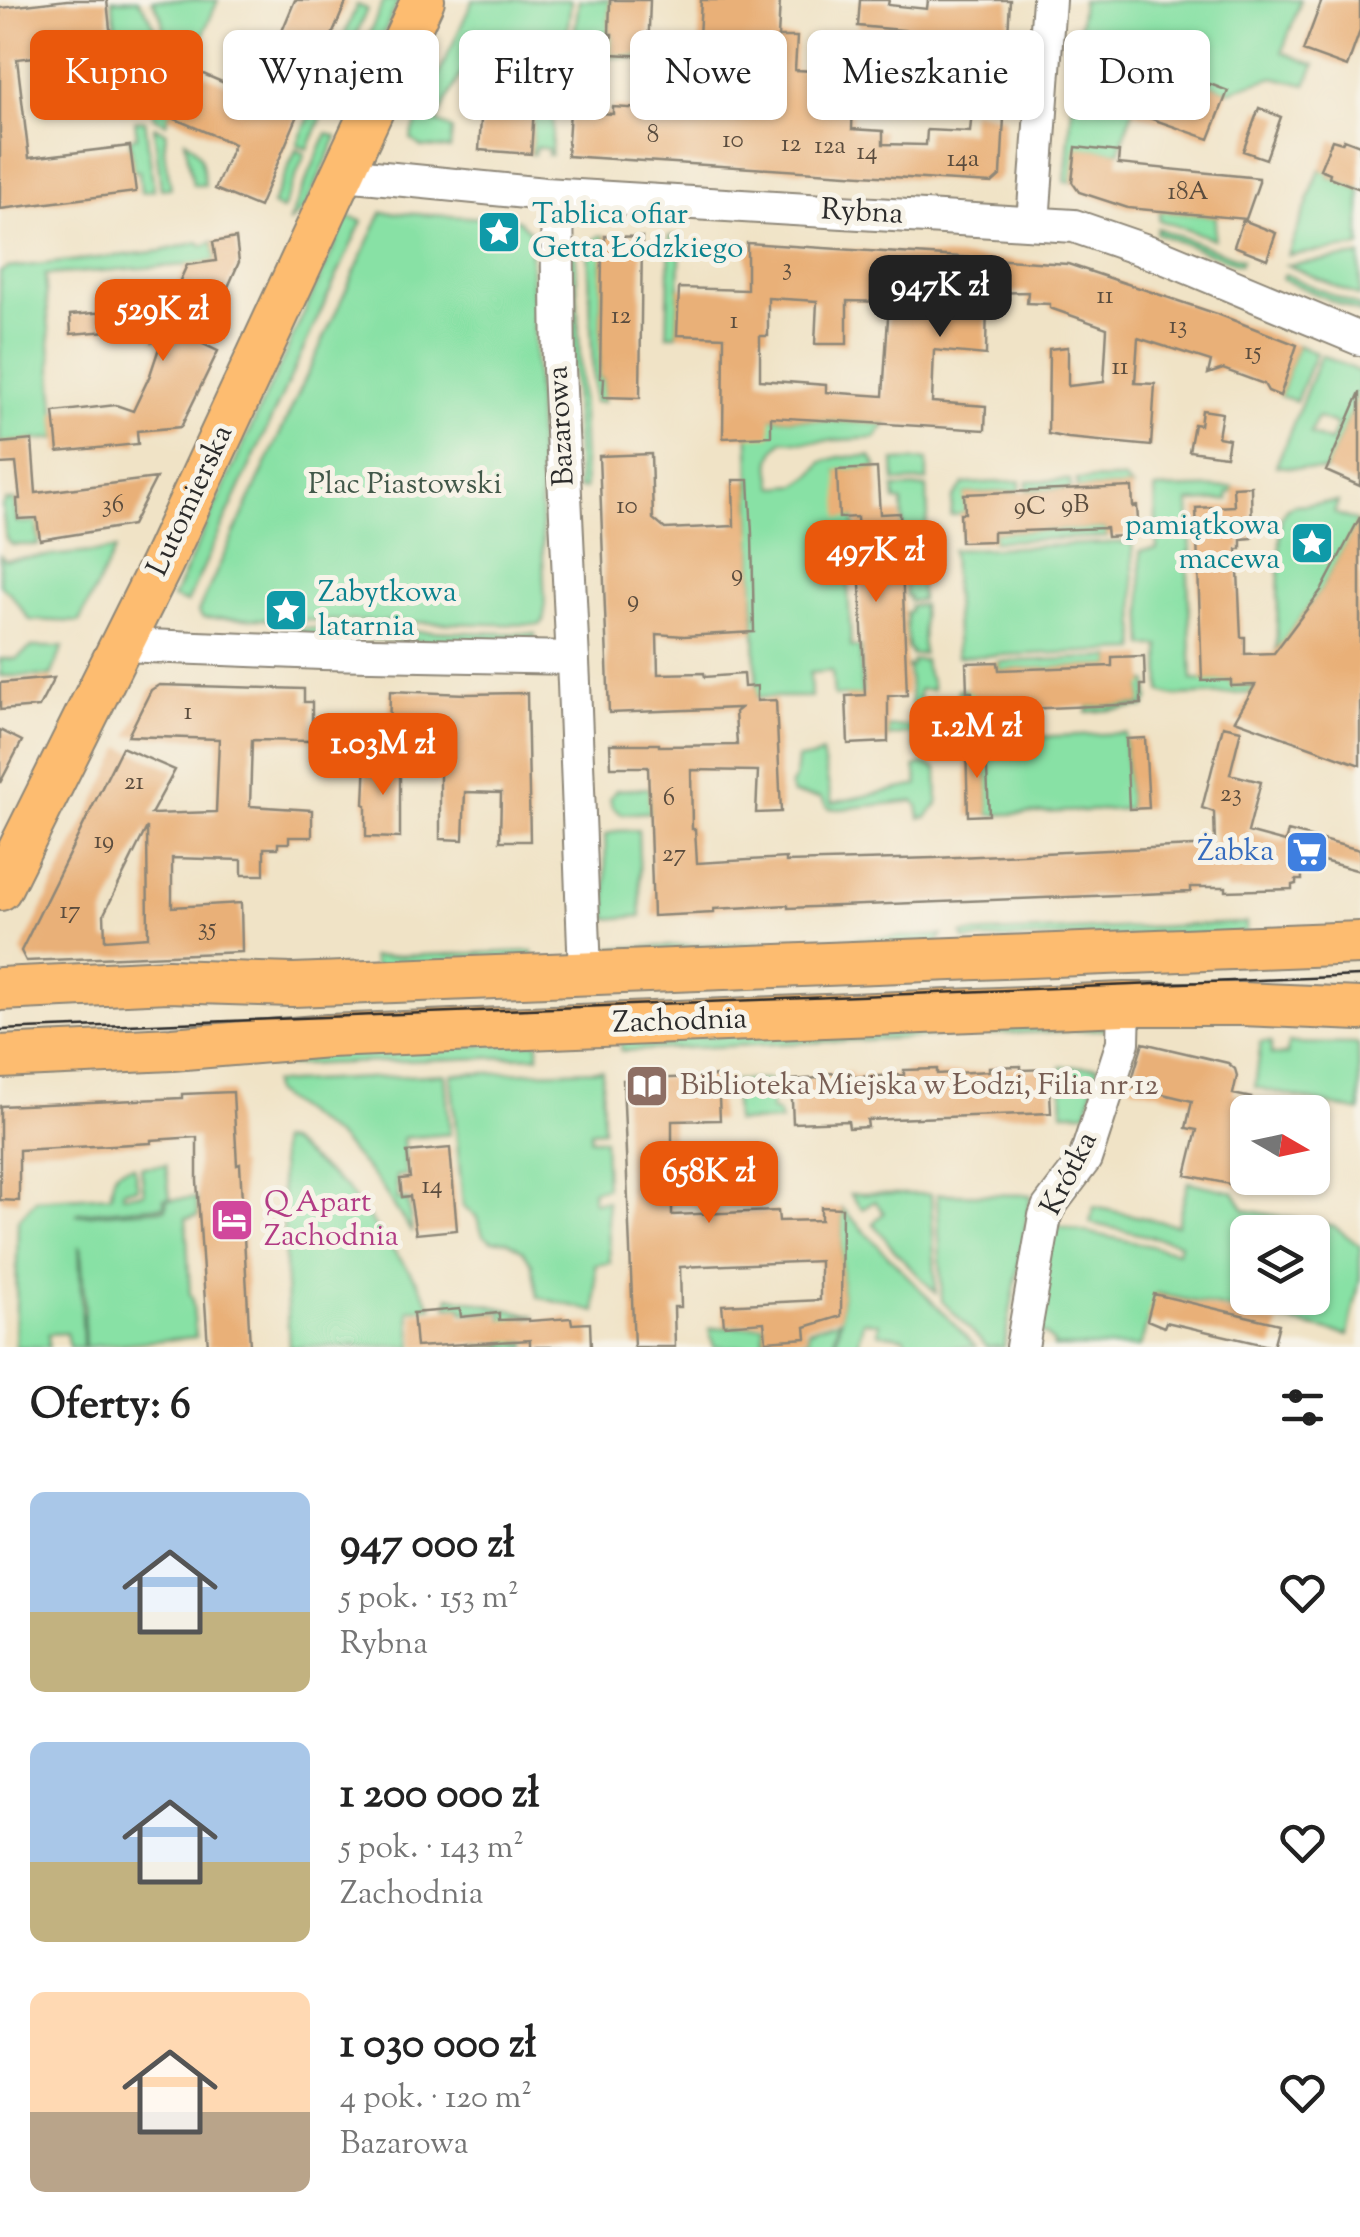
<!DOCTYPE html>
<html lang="pl">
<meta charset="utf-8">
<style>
body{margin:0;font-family:"Sorts Mill Goudy",serif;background:#f2f2f2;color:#222;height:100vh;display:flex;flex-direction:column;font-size:38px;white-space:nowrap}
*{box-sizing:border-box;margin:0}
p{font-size:32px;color:#767676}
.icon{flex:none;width:55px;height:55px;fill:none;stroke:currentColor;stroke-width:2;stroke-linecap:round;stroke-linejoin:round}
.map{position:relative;height:1347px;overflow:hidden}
.sheet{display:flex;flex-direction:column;background:#fff;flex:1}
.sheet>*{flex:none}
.hud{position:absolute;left:30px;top:30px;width:1300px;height:90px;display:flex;gap:20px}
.needle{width:65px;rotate:99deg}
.buttons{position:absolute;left:1230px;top:1095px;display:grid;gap:20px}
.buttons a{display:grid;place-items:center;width:100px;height:100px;border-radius:15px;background:#fff;box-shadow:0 2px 8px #0004;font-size:50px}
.price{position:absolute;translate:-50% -85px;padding:0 22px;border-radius:20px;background:#ea580c;color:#fff;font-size:32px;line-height:65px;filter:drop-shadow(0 2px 5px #0008)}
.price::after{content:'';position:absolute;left:50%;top:60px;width:30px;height:22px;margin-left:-15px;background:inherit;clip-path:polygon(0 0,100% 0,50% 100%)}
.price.selected{background:#222;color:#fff}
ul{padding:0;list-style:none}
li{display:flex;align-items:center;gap:30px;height:250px;padding:0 30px}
li span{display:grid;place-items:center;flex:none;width:280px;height:200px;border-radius:15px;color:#555}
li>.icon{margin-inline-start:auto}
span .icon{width:120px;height:120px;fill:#fffc;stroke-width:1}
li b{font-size:42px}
h2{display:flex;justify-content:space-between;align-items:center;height:120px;padding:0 30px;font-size:42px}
.tag{padding:0 35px;border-radius:15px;background:#fff;box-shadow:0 2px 8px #0004;font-size:35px;line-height:90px}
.tag.selected{background:#ea580c;color:#fff}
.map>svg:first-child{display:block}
.green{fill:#88e1a5;stroke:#5a8668;stroke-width:2.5;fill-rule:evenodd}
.building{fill:#e9b078;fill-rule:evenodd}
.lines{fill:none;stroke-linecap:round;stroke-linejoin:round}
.minor-casing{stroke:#8e8778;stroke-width:36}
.major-casing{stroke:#8e8778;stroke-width:46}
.minor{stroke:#fff;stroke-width:32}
.major{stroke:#fdbc70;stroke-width:42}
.tram{stroke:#2b2b2b;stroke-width:2.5}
.labels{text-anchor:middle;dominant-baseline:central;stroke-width:10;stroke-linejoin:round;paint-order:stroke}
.number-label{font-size:25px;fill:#5a4c3e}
.street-label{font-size:30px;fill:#2b2b2b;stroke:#f7f3e8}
.culture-label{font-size:30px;fill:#0d838f;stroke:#f7f3e8;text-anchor:start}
.park-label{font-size:30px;fill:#42584a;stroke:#f7f3e8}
.shop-label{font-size:30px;fill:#366cbe;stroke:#f7f3e8;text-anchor:end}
.education-label{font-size:30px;fill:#785e54;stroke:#f7f3e8;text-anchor:start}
.hotel-label{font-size:30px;fill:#b23c85;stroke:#f7f3e8;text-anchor:start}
</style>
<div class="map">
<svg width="1360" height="1347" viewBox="0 0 1360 1347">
<rect width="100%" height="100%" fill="#f7f3e8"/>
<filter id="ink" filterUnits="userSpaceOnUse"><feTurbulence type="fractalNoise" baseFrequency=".01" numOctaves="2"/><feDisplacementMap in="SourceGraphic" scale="20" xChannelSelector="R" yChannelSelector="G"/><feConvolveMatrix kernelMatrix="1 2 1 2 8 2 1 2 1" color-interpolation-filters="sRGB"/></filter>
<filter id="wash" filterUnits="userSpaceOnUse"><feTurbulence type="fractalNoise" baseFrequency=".0048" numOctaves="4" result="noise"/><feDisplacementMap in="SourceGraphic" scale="40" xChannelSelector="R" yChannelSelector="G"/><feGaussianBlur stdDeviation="2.25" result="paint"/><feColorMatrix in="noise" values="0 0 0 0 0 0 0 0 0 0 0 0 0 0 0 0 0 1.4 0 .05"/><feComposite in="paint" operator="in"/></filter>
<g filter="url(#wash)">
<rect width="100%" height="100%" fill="#f0e3c6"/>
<path class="green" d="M112,0H138C171,39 150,51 124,85Z
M152,0H218L181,86L150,74C160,43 173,29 152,0Z
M384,0H399L344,120L334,116Z
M473,0H571L565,52L555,77L551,155H548V149L536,147L534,154H531L534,110H544L546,60L536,59L537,43L480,39L436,121L452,130L450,149L421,147L411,139L412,133Z
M579,0H610L609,33L648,56V59L574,55L572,52Z
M1082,0H1301L1282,52L1315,65L1306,85L1274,77L1228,91L1210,84L1199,111L1139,91L1119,152L1076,148L1072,182H1065Z
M357,5L367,9L347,57L337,52Z
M335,58L345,63L308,149L297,145Z
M150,82L177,95L166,123L154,117Z
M145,120L154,190L141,192L139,171H133L130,138L137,137L135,121Z
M154,127L166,132L164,150L171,188L161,189Z
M327,133L337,137L305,208L288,223Z
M185,140C203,151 202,164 205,185H193Z
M296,150L305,154L282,210L272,205Z
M1320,169L1330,173L1329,177L1360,189V247L1288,255Z
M1160,211L1216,216L1214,239L1159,220Z
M382,212L518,220L530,231L545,609L543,622L540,625L203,618L198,612Z
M348,217L362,221L187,603L173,598Z
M1157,228L1242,260L1240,265L1156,233Z
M599,236H605V256L602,257L600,378H604L603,402H594L588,245Z
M670,236H681L677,335H667Z
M568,238L575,239L585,489H578Z
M198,242L203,246L213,242L216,261L187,265L45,275L57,438L0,443V272L7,268L162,251Z
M1360,256V297L1287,265Z
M1284,274L1360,307V313L1282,279Z
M1297,345L1316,353L1296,401L1280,396Z
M1321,355L1360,372V392L1326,471L1276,466ZM1317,417L1337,425L1330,442L1310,434Z
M748,416L886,424L875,438L804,442L783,440C767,456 769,467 774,487L797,485L812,475L822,462L839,457L871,456L877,468L837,471L854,517L856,563L847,564L851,647H860L862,696H834L832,671L810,673L811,697H757Z
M927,460V481L895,482L894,461Z
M1119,479L1124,480L1132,487L1077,489V480Z
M1070,480L1071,489L1027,490V481Z
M1020,481V490L1017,491L965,494V513L951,516L953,498L964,484Z
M927,487L928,516L920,546H908L907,542H903L902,502L895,501L894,488Z
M1233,487V492L1228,493V500L1189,502L1191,552L1187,553L1192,680H1231L1232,686L1256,685L1250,693L1174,696L1161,692L1160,646H1144L1140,551L1157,549L1155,489Z
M14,500L17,522L83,523L37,528L39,545H12L6,539L2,506L6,501Z
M1338,502L1334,513L1358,522L1322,589L1276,651L1281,518L1287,508L1294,505Z
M1106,528L1107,537L993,541V532Z
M1132,542L1137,650L957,657L952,550Z
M115,550L79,622L30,620L10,593L0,585V555L5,560Z
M908,552H920L921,600L909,601V596H906L904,558H908Z
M922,605L923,654L911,655V650H908L906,612L910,611V606Z
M294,628L535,634L534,643L294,638Z
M32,647H63L51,676H0V659H16Z
M1112,657V666L999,670L998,662Z
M924,660C924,671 932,678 933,689L919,690V708H912L908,666H912V661Z
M1145,682H1148L1149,699L1145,707L1087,712L1089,706L1141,704V685Z
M967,689L1025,709L1028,710V715L971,718C957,713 959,703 958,690Z
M932,726L936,729V743L920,751L916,749L912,733L887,737L889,727Z
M1125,733L1129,809L989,815L985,739Z
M822,753L832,803L918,785L915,767C922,763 931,765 937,770L938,804L927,817L920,818L918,806L914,801L840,809L828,808L821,798L793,794L790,787L795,778L797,759L811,758Z
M649,788L650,812L622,814L612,807L610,798L616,790Z
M638,830L641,916L607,919L605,835L616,831Z
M1246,923V933L965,940L962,934Z
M942,935L938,943L604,957L598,949Z
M533,951V961L375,967L372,957Z
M1106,1024L1108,1029L621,1051V1039Z
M538,1042V1056L270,1066V1056Z
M1261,1042H1271V1055H1287L1288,1043L1358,1044L1360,1112L1255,1087Z
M1098,1066L1087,1112H1063L1061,1067Z
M602,1070L603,1130L591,1131L590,1139H604L606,1188L592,1190L593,1202L607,1201L610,1263L595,1265L596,1312L538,1297L532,1264L523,1251L508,1241H492L483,1235L476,1216L463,1207L451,1074Z
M445,1074L450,1134L403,1138L406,1175L396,1176L398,1200H408L412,1233L378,1182L340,1140L273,1092L272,1083Z
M771,1080V1110L778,1113L781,1121L735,1122L733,1081Z
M279,1141L288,1142L345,1187L417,1281L432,1307L409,1310L413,1346L289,1347Z
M166,1165L170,1198L164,1199V1206L78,1213L77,1215L166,1209L167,1200L196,1198L198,1216L186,1218L190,1296L192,1297L196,1337L85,1347L84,1314L85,1313L81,1248L79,1247L83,1347H69L66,1333L48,1334L49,1347H15L18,1220L36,1200L111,1195C113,1175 113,1168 134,1166L138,1188L123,1190V1195L144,1193L141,1167Z
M1188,1182L1234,1192L1245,1210L1334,1226L1360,1246V1278L1348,1335L1156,1293L1140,1347H1053L1054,1343L1045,1334L1033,1335L1053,1225L1178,1252L1180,1243L1090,1223L1094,1207L1177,1225ZM1248,1232H1312V1298H1248Z
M850,1194H931L936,1293L895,1251L873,1223L884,1213L875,1201L862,1209Z
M937,1194L1031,1195L1004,1347H987L942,1301Z
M842,1208L976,1347H906L905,1337L878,1333L879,1323L863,1321L858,1347H835L841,1317Z
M449,1296L536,1316L516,1317L517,1342H527V1347H475L503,1345L502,1312L463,1313L462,1307L447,1306Z
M838,1320L833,1347H799V1342L808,1340V1330Z
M763,1325L764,1347H714L709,1329Z"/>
<g id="blocks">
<path class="building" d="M67,0H107L112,48L17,59L29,158L130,146L136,192L0,209V8Z
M295,0H347L259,207L215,189L234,144L168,116L189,68L255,96Z
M610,0H650L648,56L611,54L612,34H609Z
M701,0H780L778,37H797L795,70L854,73L852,129L883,131V144L926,145L927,130L970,132L972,111L1004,117L1001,175L992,183L939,180L567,156L570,111L613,114V107L741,115L745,78L697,75Z
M860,0H889L888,5L927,9L928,0H1010L1006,71L988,70L986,92L928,86L934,33L858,26Z
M1322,0H1360V31L1347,67L1303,51Z
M480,39L538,43L535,67L478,63Z
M855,62L884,64L883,84L854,83Z
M1210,84L1228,91L1209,139L1132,112L1139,91L1199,111Z
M482,105L534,108L531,154L479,150Z
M1259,108L1281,117L1266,159L1243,151Z
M1344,139L1360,145V189L1329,177L1330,173L1320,169L1332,140L1342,143Z
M1076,147L1119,152L1118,164L1259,178V182L1246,219L1128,208L1079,192L1072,182Z
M1243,220L1276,233L1267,259L1234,246Z
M605,236L642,237L640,398L603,397L604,378H600L602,256H605Z
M236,238L239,262L203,344L218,351L181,427L137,431L138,444L58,452L54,412L116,405L133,411L150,375L161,342H152L187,265L216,261L213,242Z
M747,243L1068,264L1220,315L1297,345L1280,396L1268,391L1264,384L1223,369L1208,374L1211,361L1138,338L1135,383L1155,384L1151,446L1068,438L1048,434L1049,349L1068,347V386L1104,382L1107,328L1050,308V304L1027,303L1028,292L987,293L986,355L934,350L932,402L986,406L985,430L771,417V436L723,438L724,337L677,335L679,288L747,290ZM768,298L817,301L815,344H847V301L889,302L883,396L826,392V385L760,380V336H768Z
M106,312L108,331L71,334L70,315Z
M1360,392V486L1326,471Z
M1202,410L1222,413L1218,437L1229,439L1226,456L1189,451L1194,424L1200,425Z
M32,440L36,493L156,478L132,525L40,540L37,518L18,519L17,499H20L16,463L0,464V443Z
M651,454L653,519L665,529L734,526L733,480H749L752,534L754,632L684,636L657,634L658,674L704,673L705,677L743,674L744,687L757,686V701L776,700L781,812L756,813L758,771L691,770L692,829H695L697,863L786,858V862L935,858L1215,845L1214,812L1202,808L1223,726L1241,730L1230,774L1261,782L1248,832L1285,842L1288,831L1360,850V871L1301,855L1302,880H1296V884L1292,885V889L1226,891V887H1191V892L788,908V905L714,909V913L653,916L648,767H611L610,744H659V746L737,745L735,712L740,708L609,713L599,456Z
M877,468L880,514L900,513L907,695L888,696V742L848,744L846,696L865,695L857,517L839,518L837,470Z
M1251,486L1252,538L1241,539V549H1237L1241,637H1245V654L1274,653L1322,589L1360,517V765L1235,720L1255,685L1231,686V680L1202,681L1196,508L1234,506L1233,487Z
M1132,487L1133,507L1137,506L1139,535L1107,537L1106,528L993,532V541L961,542L960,513H965L964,494Z
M1144,656L1145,685H1141V704L973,711L972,692H967L966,663L998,662L999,670L1112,666V657Z
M54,678L39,707L0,710V683Z
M159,685L304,689V702H312V741L252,740L250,806L312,810V837H289V843H278V848H264V875H242V860L172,858V907L241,903L242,952L26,961L21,951L122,747L175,770L151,814L216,812L219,739L128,736L151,690ZM147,827L148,937L105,940L104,914Z
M390,691L466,694L527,693L530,841H500L501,793L465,792L463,840L440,839V742L389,741Z
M0,730L22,741L0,783Z
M1145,738L1149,808L1129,809L1126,739Z
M966,745H986L989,815L968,816Z
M366,758L400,759V838L366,837V805L364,804Z
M1143,1043L1228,1063L1235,1069L1237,1076L1233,1094L1252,1098L1239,1162L1248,1164V1188L1186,1175L1197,1130L1186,1128L1192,1101L1130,1086Z
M1021,1066V1070L1049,1069L1051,1113L867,1120L868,1127L849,1128L848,1121L793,1123L791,1080L819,1078V1074L851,1072L852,1077L904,1075V1070L937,1069V1074L989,1071V1067Z
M718,1076L720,1120L672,1121V1215L778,1211L779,1221L821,1220V1207L842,1208L841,1316L805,1327L806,1338L766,1341L764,1322L724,1325L722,1305L820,1300V1261L680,1267L681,1307H674L675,1347H634L623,1080Z
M233,1092L237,1165L240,1164L250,1346L208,1347L197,1181V1137L151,1140V1143L19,1150V1201L0,1200V1106L182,1098V1094Z
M450,1148L457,1230L416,1234L410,1196L402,1197L400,1179L410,1178L407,1152Z
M1154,1294L1279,1324L1273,1347L1166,1322L1164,1327L1147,1320Z
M460,1309L461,1317L499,1313V1320L529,1319V1321L571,1318L572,1324L590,1323L591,1347H530V1340L416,1347L413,1313Z"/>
</g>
</g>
<g filter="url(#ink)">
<use href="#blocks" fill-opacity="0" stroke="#8e8778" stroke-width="2.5"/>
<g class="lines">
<g class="minor-casing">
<path id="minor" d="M344,174L545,194L1074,226L1161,256L1360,339
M557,195L559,369L574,683L585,973
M1033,223L1049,0
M122,645L322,653L573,658
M1022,1347L1045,1216L1048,1208L1085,1159L1091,1141L1123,1042L1124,1004"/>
</g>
<g class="major-casing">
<path id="major" d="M0,889L161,565L423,0
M0,989L168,981L293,985L1360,943
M0,1057L172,1049L328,1036L1124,1004H1241L1360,1009"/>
</g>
<use href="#minor" class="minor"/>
<use href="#major" class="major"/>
<path class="tram" d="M0,1030L1360,976"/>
</g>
</g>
<defs>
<g id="sight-square" transform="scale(2.25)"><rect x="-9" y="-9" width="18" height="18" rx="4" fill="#0f9aa8" stroke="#f7f3e8"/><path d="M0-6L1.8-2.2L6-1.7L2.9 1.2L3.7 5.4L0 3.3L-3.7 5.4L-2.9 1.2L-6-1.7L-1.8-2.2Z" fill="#fff"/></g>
<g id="supermarket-square" transform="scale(2.25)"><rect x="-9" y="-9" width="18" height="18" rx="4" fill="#3f7fe0" stroke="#f7f3e8"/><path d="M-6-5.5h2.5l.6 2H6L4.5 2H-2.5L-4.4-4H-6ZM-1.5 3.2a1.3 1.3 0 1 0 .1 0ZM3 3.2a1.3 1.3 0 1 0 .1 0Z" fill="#fff"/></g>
<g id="library-square" transform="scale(2.25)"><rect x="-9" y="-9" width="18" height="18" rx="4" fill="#8d6e63" stroke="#f7f3e8"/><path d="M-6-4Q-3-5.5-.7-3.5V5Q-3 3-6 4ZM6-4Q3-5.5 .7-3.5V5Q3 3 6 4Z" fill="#fff"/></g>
<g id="hotel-square" transform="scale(2.25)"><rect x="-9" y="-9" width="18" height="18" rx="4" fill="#d1479c" stroke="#f7f3e8"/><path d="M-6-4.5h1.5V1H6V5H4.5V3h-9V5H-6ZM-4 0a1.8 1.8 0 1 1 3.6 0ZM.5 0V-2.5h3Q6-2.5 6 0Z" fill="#fff"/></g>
</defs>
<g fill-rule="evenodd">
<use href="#sight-square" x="499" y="232"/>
<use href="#sight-square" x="1312" y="543"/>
<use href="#sight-square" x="286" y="610"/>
<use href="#supermarket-square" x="1307" y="852"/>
<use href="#library-square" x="647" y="1086"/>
<use href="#hotel-square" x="232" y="1220"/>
</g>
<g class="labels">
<g class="number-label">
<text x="653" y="136">8</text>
<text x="733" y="141">10</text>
<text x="791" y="145">12</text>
<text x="830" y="147">12a</text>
<text x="867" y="153">14</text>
<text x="963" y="160">14a</text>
<text x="1188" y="193">18A</text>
<text x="787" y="269">3</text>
<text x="1105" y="297">11</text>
<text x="621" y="317">12</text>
<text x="734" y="322">1</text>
<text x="1178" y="327">13</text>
<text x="1253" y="353">15</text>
<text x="1120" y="368">11</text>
<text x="113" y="506">36</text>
<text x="1075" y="506">9B</text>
<text x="627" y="507">10</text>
<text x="1030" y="508">9C</text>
<text x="737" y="575">9</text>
<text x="633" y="601">9</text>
<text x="188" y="713">1</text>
<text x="134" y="783">21</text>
<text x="1231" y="795">23</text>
<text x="669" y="799">6</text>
<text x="104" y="842">19</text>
<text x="674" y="855">27</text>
<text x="70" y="912">17</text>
<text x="207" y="929">35</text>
<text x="432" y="1187">14</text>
</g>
<g class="street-label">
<text transform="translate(862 213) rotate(3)">Rybna</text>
<text transform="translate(562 426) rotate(-93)">Bazarowa</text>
<text transform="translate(191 501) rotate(-65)">Lutomierska</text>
<text transform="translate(680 1022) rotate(-2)">Zachodnia</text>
<text transform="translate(1070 1174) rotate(-63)">Krótka</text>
</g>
<g class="culture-label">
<text x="532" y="215">Tablica ofiar<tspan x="532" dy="34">Getta Łódzkiego</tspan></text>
<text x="1280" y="526" text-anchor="end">pamiątkowa<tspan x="1280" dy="34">macewa</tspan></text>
<text x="318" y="593">Zabytkowa<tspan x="318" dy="34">latarnia</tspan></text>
</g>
<g class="park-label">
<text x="405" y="485">Plac Piastowski</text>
</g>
<g class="shop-label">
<text x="1274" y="852">Żabka</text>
</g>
<g class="education-label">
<text x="680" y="1086">Biblioteka Miejska w Łodzi, Filia nr 12</text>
</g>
<g class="hotel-label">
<text x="264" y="1203">Q Apart<tspan x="264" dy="34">Zachodnia</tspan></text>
</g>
</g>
</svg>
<div class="buttons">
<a><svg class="needle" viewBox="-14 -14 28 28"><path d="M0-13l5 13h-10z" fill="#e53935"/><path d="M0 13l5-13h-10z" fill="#767676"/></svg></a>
<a><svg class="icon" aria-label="layers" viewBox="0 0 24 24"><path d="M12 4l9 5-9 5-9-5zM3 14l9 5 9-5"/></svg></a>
</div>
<b class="price selected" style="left:940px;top:340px">947K zł</b>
<b class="price" style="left:163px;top:364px">529K zł</b>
<b class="price" style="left:876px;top:605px">497K zł</b>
<b class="price" style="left:977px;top:781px">1.2M zł</b>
<b class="price" style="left:383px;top:798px">1.03M zł</b>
<b class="price" style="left:709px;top:1226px">658K zł</b>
<div class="hud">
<a class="tag selected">Kupno</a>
<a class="tag">Wynajem</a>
<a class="tag">Filtry</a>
<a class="tag">Nowe</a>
<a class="tag">Mieszkanie</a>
<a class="tag">Dom</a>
</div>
</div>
<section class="sheet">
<h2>Oferty: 6<svg class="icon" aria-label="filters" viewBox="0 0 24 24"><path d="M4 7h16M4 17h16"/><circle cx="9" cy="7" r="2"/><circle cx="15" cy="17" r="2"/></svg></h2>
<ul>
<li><span style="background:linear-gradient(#a9c7e8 60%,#c2b280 0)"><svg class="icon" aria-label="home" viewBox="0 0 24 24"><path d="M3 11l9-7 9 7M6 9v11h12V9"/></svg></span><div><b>947 000 zł</b><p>5 pok. · 153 m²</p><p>Rybna</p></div><svg class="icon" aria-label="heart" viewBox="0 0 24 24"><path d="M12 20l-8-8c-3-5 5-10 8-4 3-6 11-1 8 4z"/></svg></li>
<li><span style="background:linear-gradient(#a9c7e8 60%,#c2b280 0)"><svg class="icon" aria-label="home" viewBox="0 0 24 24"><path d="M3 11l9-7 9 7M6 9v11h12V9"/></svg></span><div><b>1 200 000 zł</b><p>5 pok. · 143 m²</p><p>Zachodnia</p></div><svg class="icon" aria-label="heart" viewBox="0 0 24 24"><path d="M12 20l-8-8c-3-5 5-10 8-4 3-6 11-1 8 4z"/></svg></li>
<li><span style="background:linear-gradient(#ffd9b3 60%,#b9a48a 0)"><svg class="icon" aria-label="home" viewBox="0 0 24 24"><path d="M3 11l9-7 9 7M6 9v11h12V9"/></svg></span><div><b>1 030 000 zł</b><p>4 pok. · 120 m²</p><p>Bazarowa</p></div><svg class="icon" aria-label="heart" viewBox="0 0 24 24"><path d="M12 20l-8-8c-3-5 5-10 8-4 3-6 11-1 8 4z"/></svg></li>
</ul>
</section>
